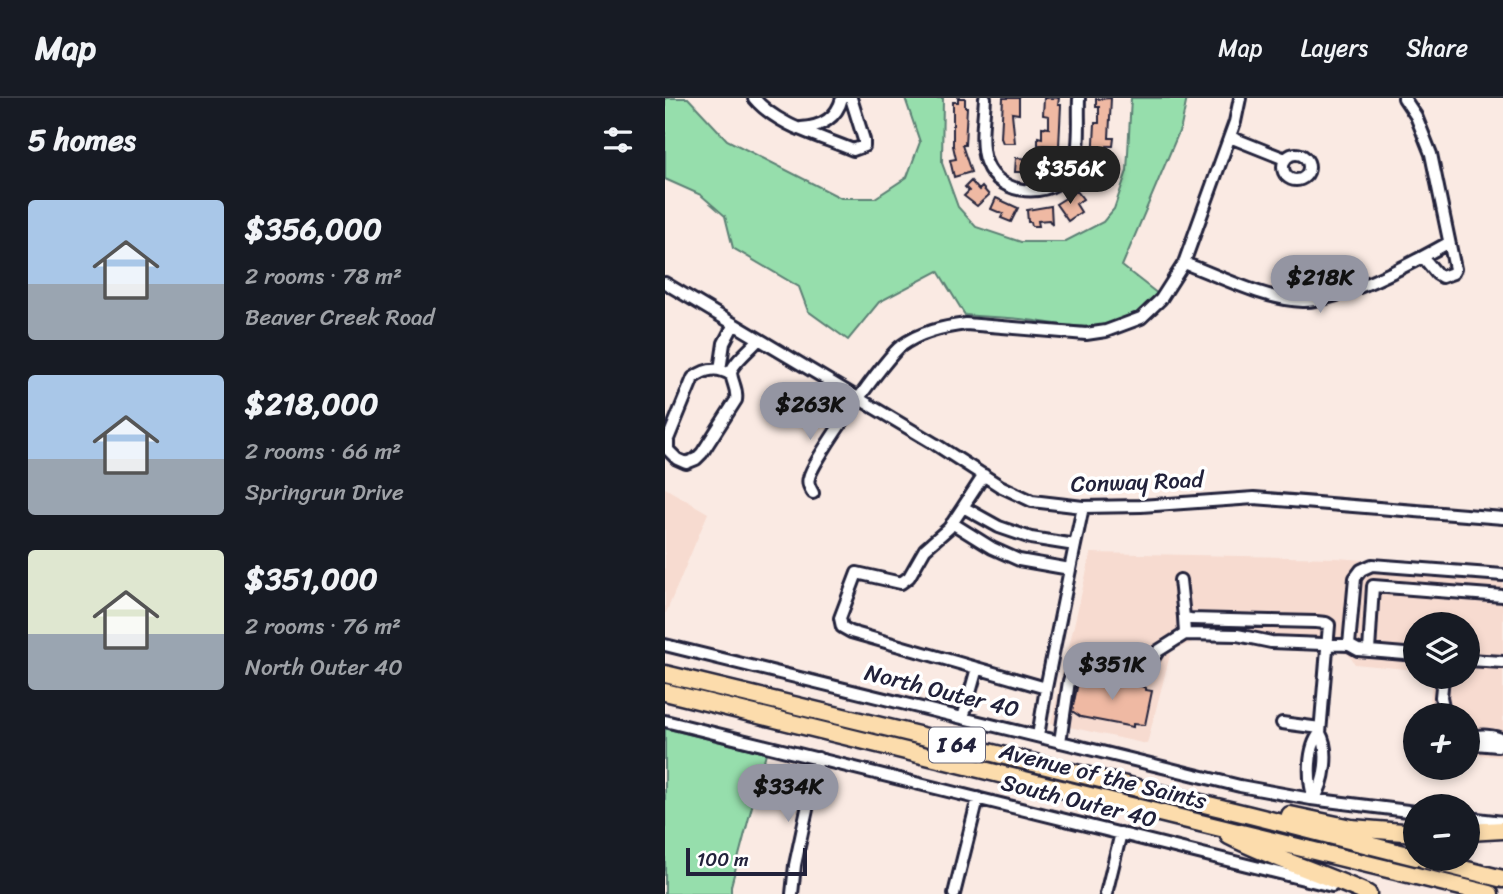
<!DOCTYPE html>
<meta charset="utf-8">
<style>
body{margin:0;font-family:Sriracha,sans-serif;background:#20242c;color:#f1f3f6;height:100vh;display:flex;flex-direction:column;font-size:26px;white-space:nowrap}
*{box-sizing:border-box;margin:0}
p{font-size:23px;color:#9ea1a6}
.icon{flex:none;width:38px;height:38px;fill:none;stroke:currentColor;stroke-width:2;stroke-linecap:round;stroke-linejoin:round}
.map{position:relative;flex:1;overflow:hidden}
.details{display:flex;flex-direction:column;background:#171b24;width:665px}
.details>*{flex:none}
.tools{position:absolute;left:738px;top:514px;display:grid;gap:14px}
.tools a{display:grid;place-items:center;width:77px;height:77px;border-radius:50%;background:#171b24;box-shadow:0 4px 10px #0003;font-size:35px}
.scale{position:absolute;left:21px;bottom:18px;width:121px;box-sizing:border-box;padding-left:7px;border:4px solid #22223b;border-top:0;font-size:19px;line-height:24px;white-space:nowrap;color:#22223b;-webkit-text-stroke:5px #fff;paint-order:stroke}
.price{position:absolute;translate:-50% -60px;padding:0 16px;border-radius:24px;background:#9495a2;color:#111;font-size:23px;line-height:46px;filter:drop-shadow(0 2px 4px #0008)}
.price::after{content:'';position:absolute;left:50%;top:42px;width:21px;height:16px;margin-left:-10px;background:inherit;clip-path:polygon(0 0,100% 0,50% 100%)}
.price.on{background:#222;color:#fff}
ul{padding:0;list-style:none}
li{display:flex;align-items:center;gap:21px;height:175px;padding:0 28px}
li span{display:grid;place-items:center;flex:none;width:196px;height:140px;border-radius:7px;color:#555}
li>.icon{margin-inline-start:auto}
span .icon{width:84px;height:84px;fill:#fffc;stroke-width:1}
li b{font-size:30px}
h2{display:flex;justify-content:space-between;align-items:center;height:84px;padding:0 28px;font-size:30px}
header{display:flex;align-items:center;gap:42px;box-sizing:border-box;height:98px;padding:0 35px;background:#171b24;border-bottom:2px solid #363941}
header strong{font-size:33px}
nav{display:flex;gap:38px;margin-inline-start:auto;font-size:24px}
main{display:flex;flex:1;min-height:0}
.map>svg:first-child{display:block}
.built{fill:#f7dbd0}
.green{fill:#96deac;stroke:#5c8074;stroke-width:2}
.building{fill:#efb9a3;stroke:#22223b;stroke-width:2}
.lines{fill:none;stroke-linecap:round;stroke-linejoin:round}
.minor-casing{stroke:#22223b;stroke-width:16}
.highway-casing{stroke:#22223b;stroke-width:21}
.minor{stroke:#fff;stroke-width:10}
.highway{stroke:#fcdcac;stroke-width:16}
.labels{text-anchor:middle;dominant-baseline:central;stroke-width:7;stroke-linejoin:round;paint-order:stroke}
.shield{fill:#fff;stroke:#646476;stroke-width:2}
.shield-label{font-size:21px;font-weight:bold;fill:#22223b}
.street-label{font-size:23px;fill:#22223b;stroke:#fff}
</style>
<header>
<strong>Map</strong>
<nav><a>Map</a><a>Layers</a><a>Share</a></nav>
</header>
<main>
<section class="details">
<h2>5 homes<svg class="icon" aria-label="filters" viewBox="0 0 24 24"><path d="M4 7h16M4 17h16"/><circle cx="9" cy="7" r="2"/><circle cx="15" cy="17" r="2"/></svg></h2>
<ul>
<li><span style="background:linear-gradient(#a9c7e8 60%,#9aa5b1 0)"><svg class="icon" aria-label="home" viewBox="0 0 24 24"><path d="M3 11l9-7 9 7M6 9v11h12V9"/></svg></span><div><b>$356,000</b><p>2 rooms · 78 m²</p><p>Beaver Creek Road</p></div></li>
<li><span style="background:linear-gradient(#a9c7e8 60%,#9aa5b1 0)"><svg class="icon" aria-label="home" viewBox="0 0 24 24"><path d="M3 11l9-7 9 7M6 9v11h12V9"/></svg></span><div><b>$218,000</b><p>2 rooms · 66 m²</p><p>Springrun Drive</p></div></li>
<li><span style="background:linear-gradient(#dfe7d0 60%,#9aa5b1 0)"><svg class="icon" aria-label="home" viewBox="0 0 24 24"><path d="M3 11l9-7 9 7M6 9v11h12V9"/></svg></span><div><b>$351,000</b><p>2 rooms · 76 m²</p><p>North Outer 40</p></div></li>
</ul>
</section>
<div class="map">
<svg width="838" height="796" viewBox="0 0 838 796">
<rect width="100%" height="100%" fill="#faeae3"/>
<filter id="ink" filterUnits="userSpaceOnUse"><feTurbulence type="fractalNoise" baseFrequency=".0143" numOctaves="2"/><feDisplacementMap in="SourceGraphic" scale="14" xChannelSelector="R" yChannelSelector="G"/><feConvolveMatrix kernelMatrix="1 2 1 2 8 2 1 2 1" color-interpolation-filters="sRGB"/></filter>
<g filter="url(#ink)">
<path class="built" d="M0,390L43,415L1,515H0Z
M426,455L672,460L838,473V659L803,656V618H764L767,579H803V527H751V572L690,566L683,556L653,552L563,542L530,543L506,553L482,646L386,625Z"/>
<path class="green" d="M0,0H23L62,42L176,100H210L242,79L255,44L240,0H278L277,65L293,109L311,129L356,144H399L438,124L449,111L462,73L466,0H522L516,29L457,168L493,196C487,202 481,210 474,215C439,239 393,225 355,221C337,219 319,219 300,217L273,173L214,204L183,242L143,213L134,189L68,150L60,118L36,97L0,81Z
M0,630L101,655L66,788V796H0Z"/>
<path class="building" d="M293,0H300V9H302L300,47H297L306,74L289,79L285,62L291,61L288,48V4H293Z
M338,0H354V16L347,15L350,45H338L336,40Z
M379,0H394L393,7H396L394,48L373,47V39L377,40V29L384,30V18L378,17Z
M446,0L444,40H449L448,48H442L441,65H428L430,25H434V9H431V1Z
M351,60L370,61V64H373V74H350Z
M306,83L314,92L317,89L324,97L312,108L299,98L304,93L300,89Z
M412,93L418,101L411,106L416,114L403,123L391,106Z
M331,100L353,110L346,124L336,120L338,116L326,111Z
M386,108L387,127L384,122L373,123L374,128H367L366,124H363L362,112Z
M424,578L476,588L481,590V592L487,593L480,627L468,626V629L416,619L407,613L414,580H424Z"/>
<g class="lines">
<g class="minor-casing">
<path id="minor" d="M89,0C112,28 155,38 188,52L199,48V42L186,0
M320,0C319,20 314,46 321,64C335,102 396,102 410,64C416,46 413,20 414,0
M739,0L751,18L766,56L790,171L788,175L777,179L772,176L758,159
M136,30C156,29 172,20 177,0
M565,39L620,61
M618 69a13 13 0 1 1 26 0a13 13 0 1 1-26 0Z
M519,165C554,178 601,202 638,203C676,204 749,164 783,145
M0,185L270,346L335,388L367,403L418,409L476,408L589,400L838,420
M55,272L59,245L69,226
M66,277C52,268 40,271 28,280L3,341V352L12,361L21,365L31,361L37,355L71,302C73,291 67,285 66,275C66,266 88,249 94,241
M319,377L298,409L334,429L366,440L410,447L418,409
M148,395C145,390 142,385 144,380C147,363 221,259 236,248C255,234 278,229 301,226L421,236L441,233L476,220L496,201L519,165L570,24L575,0
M298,409L284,430L260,451L244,479L236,485L192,475L175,520L177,529L186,534L381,590L410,447
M287,425L327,450L354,462L405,471
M515,482L519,519L525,521L651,524L661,525L664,527L655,635
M519,519L520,536L572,537L606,544L684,547L690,480L696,472L707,467L838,477
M0,547L575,688L646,701L751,714
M684,547L693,552L751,557
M704,553L708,488L838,498
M803,562L838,564
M778,579L776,599L780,618
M298,620L312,570
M0,623L667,788
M617,625L655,630
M655,635C665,652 660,685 649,701C643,683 642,650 655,635Z
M373,638L381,590
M803,640L810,646L833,648L838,645
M805,640C814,636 830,637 838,642
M395,644L404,583L408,572L420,564L474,572L484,567L493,553L520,536
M803,720L838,724
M127,796L130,767L153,660
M289,796L313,700
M441,796L456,735"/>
</g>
<g class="highway-casing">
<path id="highway" d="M0,576L585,717L751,759
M0,594L825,796
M625,717L686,730L751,735
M803,734L838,732
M564,738C609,761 657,775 703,796
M758,761L838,781"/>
</g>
<use href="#minor" class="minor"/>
<use href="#highway" class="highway"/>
</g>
</g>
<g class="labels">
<rect class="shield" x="264" y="629.5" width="56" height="35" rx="5"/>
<g class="shield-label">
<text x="292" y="647">I 64</text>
</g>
<g class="street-label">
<text transform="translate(472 384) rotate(-2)">Conway Road</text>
<text transform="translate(277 593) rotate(14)">North Outer 40</text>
<text transform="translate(438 678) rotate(14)">Avenue of the Saints</text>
<text transform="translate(414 703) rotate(14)">South Outer 40</text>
</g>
</g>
</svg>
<div class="tools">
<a><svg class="icon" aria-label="layers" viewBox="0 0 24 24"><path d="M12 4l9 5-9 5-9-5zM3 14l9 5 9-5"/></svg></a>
<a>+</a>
<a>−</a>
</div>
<div class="scale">100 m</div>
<b class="price on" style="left:405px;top:108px">$356K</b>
<b class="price" style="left:655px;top:217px">$218K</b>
<b class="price" style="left:145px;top:344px">$263K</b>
<b class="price" style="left:447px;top:604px">$351K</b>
<b class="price" style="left:123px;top:726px">$334K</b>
</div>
</main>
